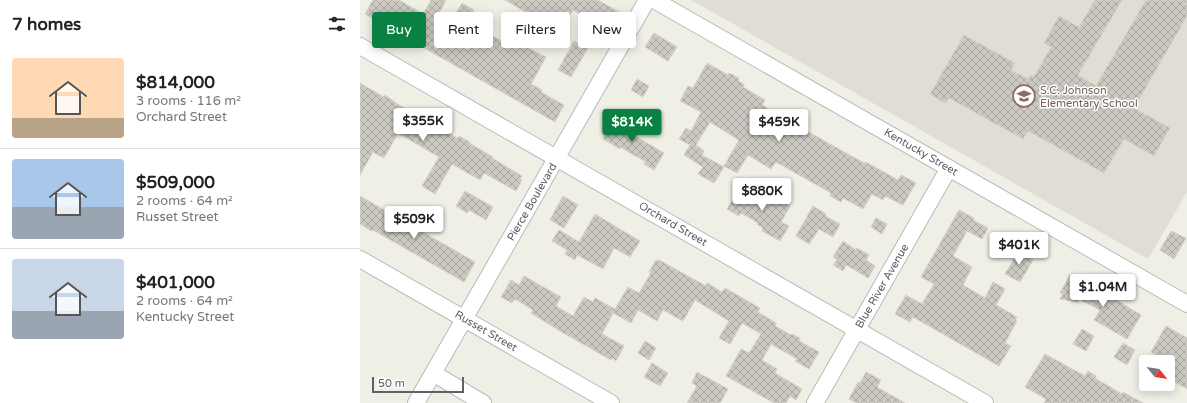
<!DOCTYPE html>
<meta charset="utf-8">
<style>
body{margin:0;font-family:"Varela Round",sans-serif;background:#f6f6f6;color:#222;height:100vh;display:flex;flex-direction:column;font-size:15px;white-space:nowrap}
*{box-sizing:border-box;margin:0}
p{font-size:13px;color:#767676}
.icon{flex:none;width:22px;height:22px;fill:none;stroke:currentColor;stroke-width:2;stroke-linecap:round;stroke-linejoin:round}
.map{position:relative;flex:1;overflow:hidden}
.panel{display:flex;flex-direction:column;background:#fff;width:360px}
.panel>*{flex:none}
.hud{position:absolute;left:12px;top:12px;width:380px;height:36px;display:flex;gap:8px}
.needle{width:26px;rotate:120deg}
.controls{position:absolute;left:779px;top:355px;display:grid;gap:8px}
.controls a{display:grid;place-items:center;width:36px;height:36px;border-radius:4px;background:#fff;box-shadow:0 2px 10px #0003;font-size:20px}
.scale{position:absolute;left:12px;bottom:10px;width:92px;box-sizing:border-box;padding-left:4px;border:2px solid #5e6066;border-top:0;font-size:11px;line-height:14px;white-space:nowrap;color:#5e6066;-webkit-text-stroke:3px #fff;paint-order:stroke}
.price{position:absolute;translate:-50% -34px;padding:0 9px;border-radius:4px;background:#fff;color:#222;font-size:13px;line-height:26px;filter:drop-shadow(0 1px 2px #0008)}
.price::after{content:'';position:absolute;left:50%;top:24px;width:12px;height:9px;margin-left:-6px;background:inherit;clip-path:polygon(0 0,100% 0,50% 100%)}
.price.current{background:#0b8043;color:#fff}
ul{padding:0;list-style:none}
li{display:flex;align-items:center;gap:12px;height:100px;padding:0 12px}
li+li{border-top:1px solid #e0e0e0}
li span{display:grid;place-items:center;flex:none;width:112px;height:80px;border-radius:4px;color:#555}
li>.icon{margin-inline-start:auto}
span .icon{width:48px;height:48px;fill:#fffc;stroke-width:1}
li b{font-size:17px}
h2{display:flex;justify-content:space-between;align-items:center;height:48px;padding:0 12px;font-size:17px}
.chip{padding:0 14px;border-radius:4px;background:#fff;box-shadow:0 2px 10px #0003;font-size:14px;line-height:36px}
.chip.current{background:#0b8043;color:#fff}
main{display:flex;flex:1;min-height:0}
.map>svg:first-child{display:block}
.education{fill:#e0ded4}
.building{fill:url(#building-cross-hatch);stroke:#d4d2c4}
.lines{fill:none;stroke-linecap:round;stroke-linejoin:round}
.minor-casing{stroke:#b8babf;stroke-width:18}
.minor{stroke:#fff;stroke-width:16}
.labels{text-anchor:middle;dominant-baseline:central;stroke-width:3;stroke-linejoin:round;paint-order:stroke}
.education-label{font-size:11px;fill:#785e54;stroke:#fff;text-anchor:start}
.street-label{font-size:11px;fill:#5e6066;stroke:#fff}
</style>
<main>
<section class="panel">
<h2>7 homes<svg class="icon" aria-label="filters" viewBox="0 0 24 24"><path d="M4 7h16M4 17h16"/><circle cx="9" cy="7" r="2"/><circle cx="15" cy="17" r="2"/></svg></h2>
<ul>
<li><span style="background:linear-gradient(#ffd9b3 75%,#b9a48a 0)"><svg class="icon" aria-label="home" viewBox="0 0 24 24"><path d="M3 11l9-7 9 7M6 9v11h12V9"/></svg></span><div><b>$814,000</b><p>3 rooms · 116 m²</p><p>Orchard Street</p></div></li>
<li><span style="background:linear-gradient(#a9c7e8 60%,#9aa5b1 0)"><svg class="icon" aria-label="home" viewBox="0 0 24 24"><path d="M3 11l9-7 9 7M6 9v11h12V9"/></svg></span><div><b>$509,000</b><p>2 rooms · 64 m²</p><p>Russet Street</p></div></li>
<li><span style="background:linear-gradient(#c9d6e8 65%,#9aa5b1 0)"><svg class="icon" aria-label="home" viewBox="0 0 24 24"><path d="M3 11l9-7 9 7M6 9v11h12V9"/></svg></span><div><b>$401,000</b><p>2 rooms · 64 m²</p><p>Kentucky Street</p></div></li>
</ul>
</section>
<div class="map">
<svg width="827" height="403" viewBox="0 0 827 403">
<defs>
<pattern id="building-cross-hatch" width="8" height="8" patternUnits="userSpaceOnUse"><rect width="8" height="8" fill="#ccc9c3"/><path d="M0 0l8 8M0 8l8-8" fill="none" stroke="#a9a7a2"/></pattern>
</defs>
<rect width="100%" height="100%" fill="#f0efe6"/>
<path class="education" d="M331,0H827V192L788,259Z"/>
<path class="building" d="M13,0H39L63,14L71,0H86L73,24L84,31L81,35L108,50L120,29L145,43L148,38L186,57L171,84L182,90L181,92L204,105L195,122L57,44L58,41L41,31L39,34L5,14Z
M145,0H238L261,13L250,32L213,10L198,36L186,30L188,25Z
M735,0H762L718,75L736,86L786,0H827V16L774,108L810,128L794,156L764,139L744,173L668,131L663,139L589,98L585,103L570,94L604,35L655,63L651,70L668,79L671,75L674,77L691,47L684,43L699,16L719,27Z
M102,3L114,10L107,22L95,15Z
M294,33L317,47L308,61L285,47Z
M214,41L228,48L211,77L198,70Z
M347,63L368,75L369,73L379,78L378,81L384,84L383,87L405,100L402,105L452,134L504,163L505,162L515,167L538,180L541,175L556,183L543,205L525,196L523,200L512,194L503,209L483,198L481,202L470,196L471,193L416,162L411,169L388,155L377,173L364,166L379,140L350,122L336,145L344,151L342,155L364,167L354,183L338,174L343,167L324,155L330,145L319,139L326,128L331,131L341,112L320,101L328,86L333,88Z
M277,79L289,86L283,97L271,90Z
M0,83L24,97L25,95L39,105L97,138L99,136L110,142L109,143L133,157L132,158L162,176L160,179L162,180L156,191L124,173L120,180L92,164L75,194L62,186L79,157L38,133L24,158L13,152L0,175Z
M256,117L271,125L268,132L304,153L294,170L284,164L286,162L260,147V149L243,139L246,129Z
M380,187L389,192L390,190L410,201L413,196L430,206L421,222L429,226L420,241L402,231L403,228L397,224L398,223L381,213L379,216L367,209Z
M105,191L133,207L126,220L109,210L107,213L96,206Z
M0,196L115,262L104,282L13,230L12,231L0,224Z
M203,196L218,205L204,228L190,220Z
M453,206L466,214L465,216L480,224L473,237L459,229L449,244L436,236Z
M599,210L614,218L613,220L628,228L622,239L607,231L593,256L612,267L603,285L625,298L633,282L645,289L636,305L657,317L655,320L657,321L645,343L651,346L639,366L553,317L550,322L535,314L546,295L562,304L574,284L561,277Z
M235,214L280,241L270,257L254,248L243,269L217,255L215,260L205,254L207,250L192,241L199,230L219,242Z
M516,218L527,224L522,234L511,227Z
M811,231L826,238L814,259L800,250Z
M483,241L496,250L497,248L509,255L506,260L515,266L508,278L488,266L486,265L483,271L473,265L477,260L473,257Z
M660,249L669,254L668,257L673,260L660,282L645,274Z
M296,260L298,261L299,260L346,286L347,283L362,292L365,288L400,308L398,312L416,323L415,326L431,335L432,334L440,338L439,340L441,342L459,352L449,369L435,361L437,359L411,344L402,360L417,369L415,373L442,389L436,400L430,396L426,403H414L366,376L381,349L389,353L401,334L382,323L370,344L359,338L369,321L335,300L323,321L303,310L297,321L278,310L271,323L253,313L242,334L264,346L256,361L252,358L251,360L200,331L171,313L173,310L155,299L152,303L141,297L151,280L159,285L164,276L201,297L196,306L213,316L224,297L233,302L235,298L255,309L268,287L279,293L291,273L289,272Z
M710,275L727,285L725,289L746,300L748,295L781,315L767,339L734,320L740,310L719,299L718,302L700,299L703,294L700,293Z
M806,326L827,338V389L808,378V362L791,352Z
M722,329L734,336L726,351L713,344Z
M285,341L296,348L289,360L278,353Z
M763,343L775,350L767,365L754,357Z
M685,354L725,376L728,371L736,376L735,378L762,394L763,392L783,403H684L686,399L665,387Z
M292,363L308,373L300,386L284,377Z
M337,372L368,389L360,403H327L337,386L332,383Z
M506,372L521,380L517,387L545,403H496L489,399L498,382L500,383Z"/>
<g class="lines">
<g class="minor-casing">
<path id="minor" d="M294,0L827,304
M0,46L625,403
M0,259L251,403
M73,373L123,403
M56,403L287,0
M455,403L589,168"/>
</g>
<use href="#minor" class="minor"/>
</g>
<defs>
<g id="school-ring" transform="scale(1.15)"><circle r="9.5" fill="#fff" stroke="#8d6e63" stroke-width="1.5"/><path d="M0-5L7-2L0 1L-7-2ZM-4 1L0 2.5L4 1V4Q0 6-4 4Z" fill="#8d6e63"/></g>
</defs>
<g fill-rule="evenodd">
<use href="#school-ring" x="664" y="96"/>
</g>
<g class="labels">
<g class="education-label">
<text x="680" y="90">S.C. Johnson<tspan x="680" dy="13">Elementary School</tspan></text>
</g>
<g class="street-label">
<text transform="translate(561 152) rotate(30)">Kentucky Street</text>
<text transform="translate(172 202) rotate(-60)">Pierce Boulevard</text>
<text transform="translate(313 224) rotate(30)">Orchard Street</text>
<text transform="translate(522 286) rotate(-60)">Blue River Avenue</text>
<text transform="translate(126 331) rotate(30)">Russet Street</text>
</g>
</g>
</svg>
<div class="controls">
<a><svg class="needle" viewBox="-14 -14 28 28"><path d="M0-13l5 13h-10z" fill="#e53935"/><path d="M0 13l5-13h-10z" fill="#767676"/></svg></a>
</div>
<div class="scale">50 m</div>
<b class="price" style="left:63px;top:142px">$355K</b>
<b class="price current" style="left:272px;top:143px">$814K</b>
<b class="price" style="left:419px;top:143px">$459K</b>
<b class="price" style="left:402px;top:212px">$880K</b>
<b class="price" style="left:54px;top:240px">$509K</b>
<b class="price" style="left:659px;top:266px">$401K</b>
<b class="price" style="left:743px;top:308px">$1.04M</b>
<div class="hud">
<a class="chip current">Buy</a>
<a class="chip">Rent</a>
<a class="chip">Filters</a>
<a class="chip">New</a>
</div>
</div>
</main>
